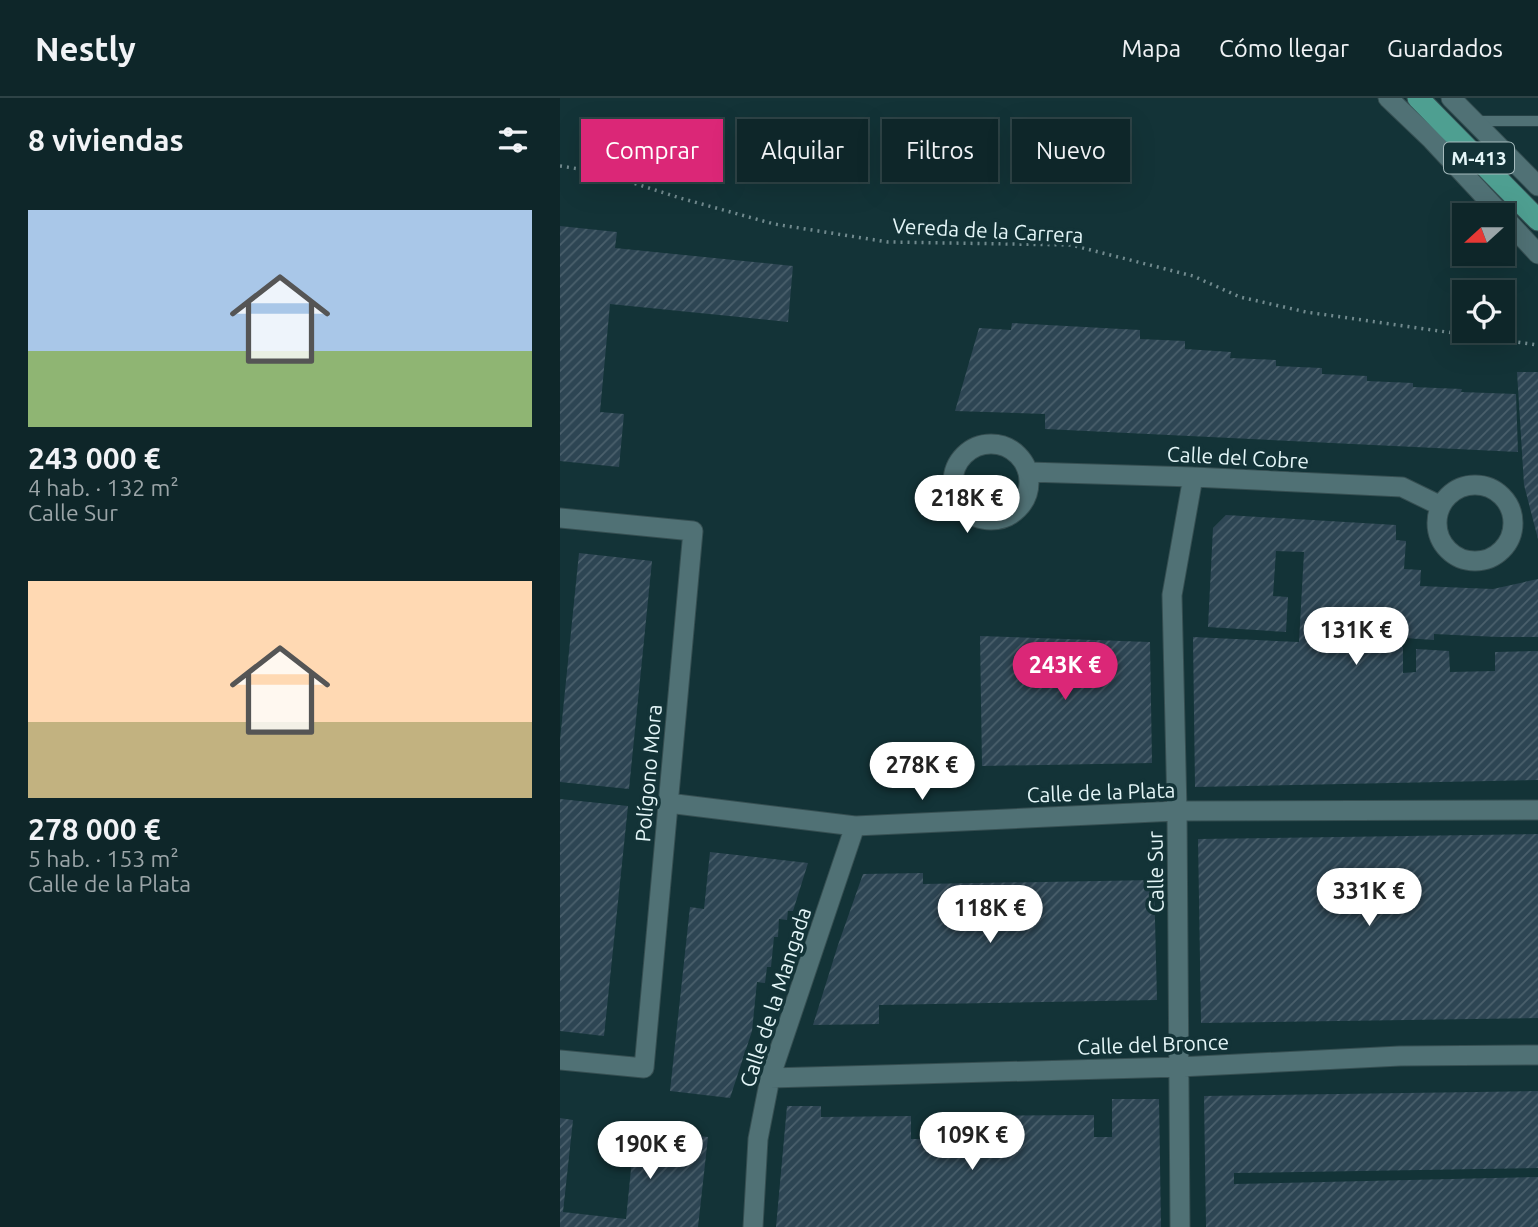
<!DOCTYPE html>
<html lang="es">
<meta charset="utf-8">
<style>
body{margin:0;font-family:Ubuntu,sans-serif;background:#1c3235;color:#f1f3f6;height:100vh;display:flex;flex-direction:column;font-size:26px;white-space:nowrap}
*{box-sizing:border-box;margin:0}
p{font-size:23px;color:#9ba5a8}
.icon{flex:none;width:38px;height:38px;fill:none;stroke:currentColor;stroke-width:2;stroke-linecap:round;stroke-linejoin:round}
.map{position:relative;flex:1;overflow:hidden}
.details{display:flex;flex-direction:column;background:#0e2629;width:560px}
.details>*{flex:none}
.hud{position:absolute;left:21px;top:21px;width:665px;height:63px;display:flex;gap:14px}
.needle{width:46px;rotate:249deg}
.tools{position:absolute;left:892px;top:105px;display:grid;gap:14px}
.tools a{display:grid;place-items:center;width:63px;height:63px;border-radius:0px;background:#0e2629;box-shadow:0 7px 28px #0002,0 0 0 2px #2e4346;font-size:35px}
.price{position:absolute;translate:-50% -60px;padding:0 16px;border-radius:24px;background:#fff;color:#222;font-size:23px;line-height:46px;filter:drop-shadow(0 2px 4px #0008)}
.price::after{content:'';position:absolute;left:50%;top:42px;width:21px;height:16px;margin-left:-10px;background:inherit;clip-path:polygon(0 0,100% 0,50% 100%)}
.price.active{background:#db2777;color:#fff}
ul{padding:0;list-style:none}
li{display:grid;align-content:center;gap:14px;height:371px;padding:0 28px}
li span{display:grid;place-items:center;height:217px;border-radius:0px;color:#555}
li>.icon{margin-inline-start:auto}
span .icon{width:126px;height:126px;fill:#fffc;stroke-width:1}
li b{font-size:30px}
h2{display:flex;justify-content:space-between;align-items:center;height:84px;padding:0 28px;font-size:30px}
.tag{padding:0 24px;border-radius:0px;background:#0e2629;box-shadow:0 7px 28px #0002,0 0 0 2px #2e4346;font-size:24px;line-height:63px}
.tag.active{background:#db2777;color:#fff}
header{display:flex;align-items:center;gap:42px;box-sizing:border-box;height:98px;padding:0 35px;background:#0e2629;border-bottom:2px solid #2e4346}
header strong{font-size:33px}
nav{display:flex;gap:38px;margin-inline-start:auto;font-size:24px}
main{display:flex;flex:1;min-height:0}
.map>svg:first-child{display:block}
.building{fill:url(#building-hatch)}
.lines{fill:none;stroke-linecap:round;stroke-linejoin:round}
.lane-casing{stroke:#364f52;stroke-width:11}
.street-casing{stroke:#364f52;stroke-width:21}
.primary-casing{stroke:#364f52;stroke-width:23}
.path{stroke:#718a8e;stroke-width:3.5;stroke-dasharray:2 5;stroke-linecap:butt}
.lane{stroke:#507175;stroke-width:10}
.street{stroke:#507175;stroke-width:19}
.primary{stroke:#4e9f91;stroke-width:21}
.labels{text-anchor:middle;dominant-baseline:central;stroke-width:7;stroke-linejoin:round;paint-order:stroke}
.shield{fill:#133337;stroke:#a5bbbd;stroke-width:2}
.shield-label{font-size:19px;font-weight:bold;fill:#e3f5f7}
.street-label{font-size:21px;fill:#e3f5f7;stroke:#133337}
</style>
<header>
<strong>Nestly</strong>
<nav><a>Mapa</a><a>Cómo llegar</a><a>Guardados</a></nav>
</header>
<main>
<section class="details">
<h2>8 viviendas<svg class="icon" aria-label="filters" viewBox="0 0 24 24"><path d="M4 7h16M4 17h16"/><circle cx="9" cy="7" r="2"/><circle cx="15" cy="17" r="2"/></svg></h2>
<ul>
<li><span style="background:linear-gradient(#a9c7e8 65%,#8fb573 0)"><svg class="icon" aria-label="home" viewBox="0 0 24 24"><path d="M3 11l9-7 9 7M6 9v11h12V9"/></svg></span><div><b>243 000 €</b><p>4 hab. · 132 m²</p><p>Calle Sur</p></div></li>
<li><span style="background:linear-gradient(#ffd9b3 65%,#c2b280 0)"><svg class="icon" aria-label="home" viewBox="0 0 24 24"><path d="M3 11l9-7 9 7M6 9v11h12V9"/></svg></span><div><b>278 000 €</b><p>5 hab. · 153 m²</p><p>Calle de la Plata</p></div></li>
</ul>
</section>
<div class="map">
<svg width="978" height="1129" viewBox="0 0 978 1129">
<defs>
<pattern id="building-hatch" width="6" height="6" patternUnits="userSpaceOnUse" patternTransform="scale(1.75)"><rect width="6" height="6" fill="#2d4553"/><path d="M-1 1l2-2M0 6l6-6M5 7l2-2" fill="none" stroke="#4b606c"/></pattern>
</defs>
<rect width="100%" height="100%" fill="#133337"/>
<path class="building" d="M0,128L57,134L55,150L233,168L228,224L50,206L40,314L64,316L59,369L0,363Z
M452,225L580,232V241L625,243V251L671,254L670,260L716,262V268L762,270V276L807,278V283L853,285V289L902,291L901,294L956,296L958,354L485,331V316L395,313L419,230L451,232Z
M957,274H978V441L964,387Z
M666,417L836,427V442L846,443L844,471L861,472L860,488L933,491L978,481V539H938L874,536V542L830,539V549H843V575L856,574V551L889,553L890,574L935,573V554L978,553V682L635,689L633,539L739,544L744,454L716,453L713,498L728,499L726,534L648,529L653,430Z
M19,455L92,463L69,691L0,684V642Z
M420,538L590,544L592,665L422,668Z
M0,701L68,708L44,938L0,933Z
M978,736V920L641,925L638,741Z
M150,754L248,765L233,813H228L227,822L219,821L218,839H214L211,869H207L205,885L197,884L192,933L170,1000L110,993L130,809L144,811Z
M363,775V786L594,782L597,902L319,907V926L253,927L278,847L303,776Z
M978,993V1070L674,1075V1086L978,1079V1129H646L644,998Z
M552,1001H599L601,1129H216L227,1008H261V1019L351,1018V1041H397V1018L534,1017V1039H552Z
M0,1020L13,1022L3,1114L66,1121L75,1031L148,1039L138,1129H0Z"/>
<g class="lines">
<g class="lane-casing">
<path id="lane" d="M916,23H978"/>
</g>
<g class="street-casing">
<path id="street" d="M828,0L872,42L942,117
M891,0L978,88
M943,118L978,156
M393 384a38 38 0 1 1 76 0a38 38 0 1 1-76 0Z
M468,374L633,379L842,389L881,408
M877 425a38 38 0 1 1 76 0a38 38 0 1 1-76 0Z
M0,420L133,433L84,970L0,962
M108,705L295,728L617,713L978,712
M210,980L619,969L840,958L978,957
M193,1129L198,1041L210,980L295,728
M620,1129L617,713L612,497L633,379"/>
</g>
<g class="primary-casing">
<path id="primary" d="M858,0L978,122"/>
</g>
<path class="path" d="M0,68L39,74L120,100L214,126L328,144L511,147L633,178L680,199L746,214L978,247"/>
<use href="#lane" class="lane"/>
<use href="#street" class="street"/>
<use href="#primary" class="primary"/>
</g>
<g class="labels">
<rect class="shield" x="884" y="44.5" width="70" height="31" rx="5"/>
<g class="shield-label">
<text x="919" y="60">M-413</text>
</g>
<g class="street-label">
<text transform="translate(428 132) rotate(3)">Vereda de la Carrera</text>
<text transform="translate(678 359) rotate(3)">Calle del Cobre</text>
<text transform="translate(88 675) rotate(-85)">Polígono Mora</text>
<text transform="translate(541 694) rotate(-2)">Calle de la Plata</text>
<text transform="translate(595 774) rotate(-91)">Calle Sur</text>
<text transform="translate(215 899) rotate(-72)">Calle de la Mangada</text>
<text transform="translate(593 946) rotate(-2)">Calle del Bronce</text>
</g>
</g>
</svg>
<div class="tools">
<a><svg class="needle" viewBox="-14 -14 28 28"><path d="M0-13l5 13h-10z" fill="#e53935"/><path d="M0 13l5-13h-10z" fill="#9ba5a8"/></svg></a>
<a><svg class="icon" aria-label="locate" viewBox="0 0 24 24"><circle cx="12" cy="12" r="6"/><path d="M12 2v4M12 18v4M2 12h4M18 12h4"/></svg></a>
</div>
<b class="price" style="left:407px;top:437px">218K €</b>
<b class="price" style="left:796px;top:569px">131K €</b>
<b class="price active" style="left:505px;top:604px">243K €</b>
<b class="price" style="left:362px;top:704px">278K €</b>
<b class="price" style="left:809px;top:830px">331K €</b>
<b class="price" style="left:430px;top:847px">118K €</b>
<b class="price" style="left:412px;top:1074px">109K €</b>
<b class="price" style="left:90px;top:1083px">190K €</b>
<div class="hud">
<a class="tag active">Comprar</a>
<a class="tag">Alquilar</a>
<a class="tag">Filtros</a>
<a class="tag">Nuevo</a>
</div>
</div>
</main>
